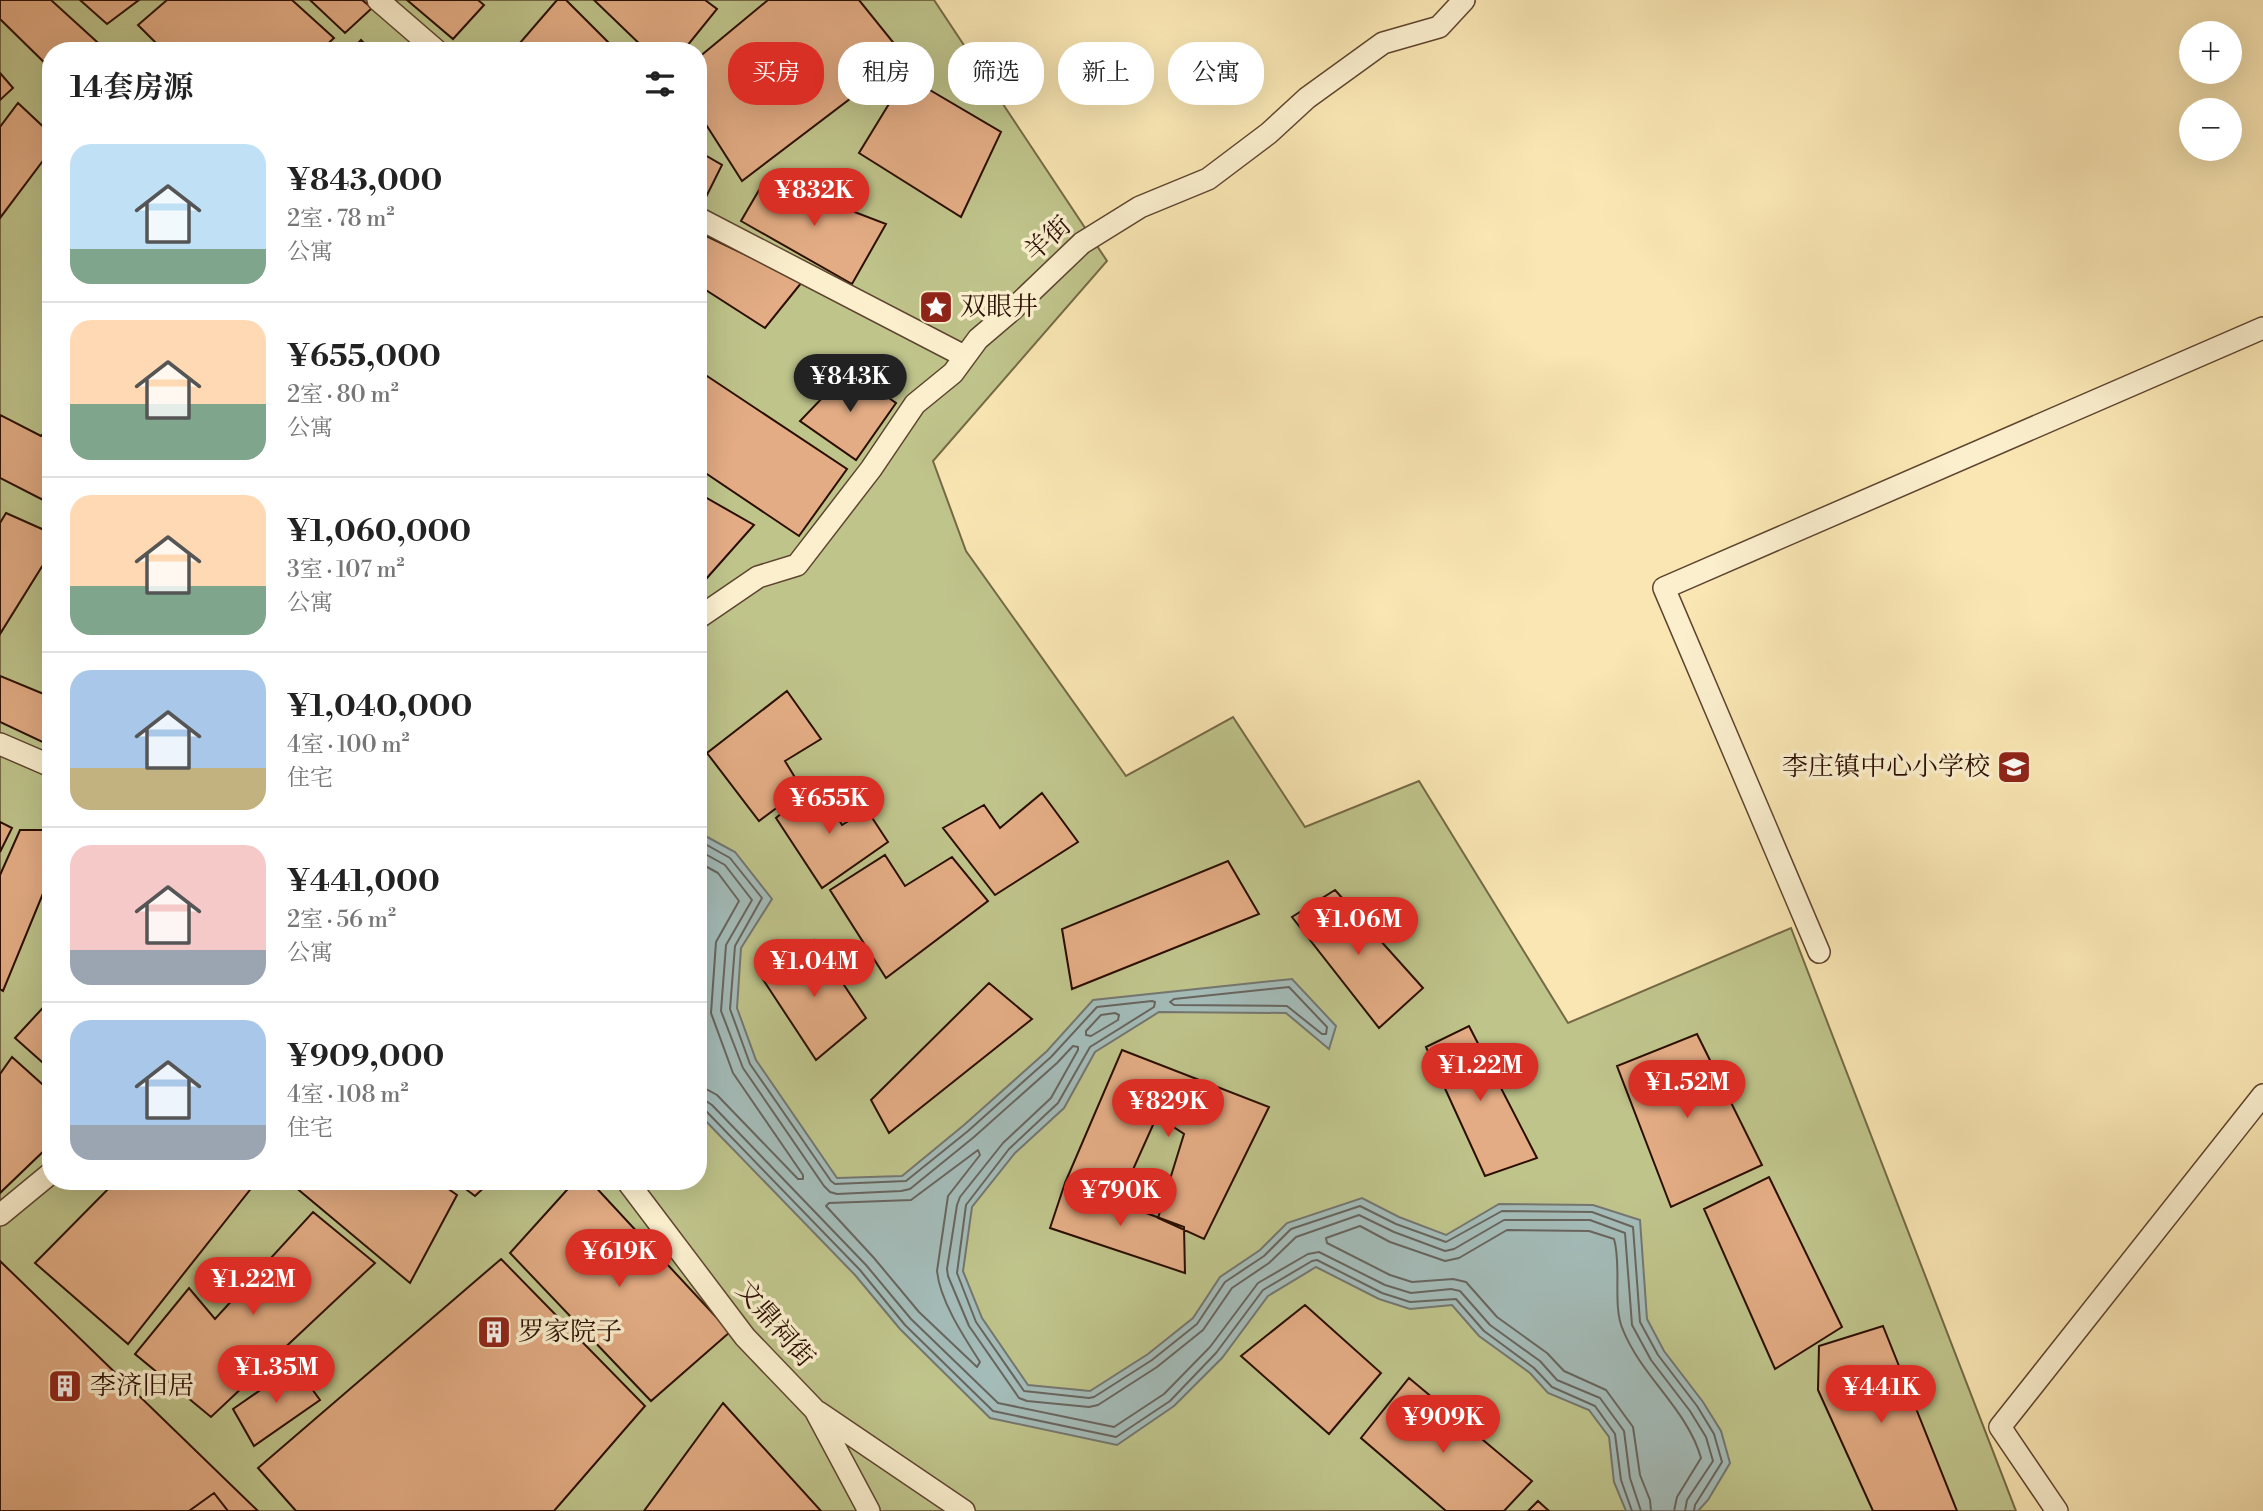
<!DOCTYPE html>
<html lang="zh">
<meta charset="utf-8">
<style>
body{margin:0;font-family:"Libre Bodoni","Noto Serif SC",serif;background:#f2f2f2;color:#222;height:100vh;display:flex;flex-direction:column;font-size:26px;white-space:nowrap}
*{box-sizing:border-box;margin:0}
p{font-size:23px;color:#767676}
.icon{flex:none;width:38px;height:38px;fill:none;stroke:currentColor;stroke-width:2;stroke-linecap:round;stroke-linejoin:round}
.map{position:relative;flex:1;overflow:hidden}
.panel{position:absolute;left:42px;top:42px;width:665px;height:1148px;display:flex;flex-direction:column;background:#fff;border-radius:28px;box-shadow:0 7px 28px #0002}
.panel>*{flex:none}
.guide{position:absolute;left:728px;top:42px;width:665px;height:63px;display:flex;gap:14px}
.tools{position:absolute;left:2179px;top:21px;display:grid;gap:14px}
.tools a{display:grid;place-items:center;width:63px;height:63px;border-radius:50%;background:#fff;box-shadow:0 7px 28px #0002;font-size:35px}
.price{position:absolute;translate:-50% -60px;padding:0 16px;border-radius:24px;background:#d93025;color:#fff;font-size:23px;line-height:46px;filter:drop-shadow(0 2px 4px #0008)}
.price::after{content:'';position:absolute;left:50%;top:42px;width:21px;height:16px;margin-left:-10px;background:inherit;clip-path:polygon(0 0,100% 0,50% 100%)}
.price.current{background:#222;color:#fff}
ul{padding:0;list-style:none}
li{display:flex;align-items:center;gap:21px;height:175px;padding:0 28px}
li+li{border-top:2px solid #e0e0e0}
li span{display:grid;place-items:center;flex:none;width:196px;height:140px;border-radius:21px;color:#555}
li>.icon{margin-inline-start:auto}
span .icon{width:84px;height:84px;fill:#fffc;stroke-width:1}
li b{font-size:30px}
h2{display:flex;justify-content:space-between;align-items:center;height:84px;padding:0 28px;font-size:30px}
.tag{padding:0 24px;border-radius:28px;background:#fff;box-shadow:0 7px 28px #0002;font-size:24px;line-height:63px}
.tag.current{background:#d93025;color:#fff}
.map>svg:first-child{display:block}
.green{fill:#bfc48b;stroke:#756946;stroke-width:2;fill-rule:evenodd}
.water{fill:#a4bcb9;stroke:#747670;stroke-width:2}
.lines{fill:none;stroke-linecap:round;stroke-linejoin:round}
.shore{stroke:#68655e;stroke-width:2}
.building{fill:#e3ac84;stroke:#2b0e02;stroke-width:2}
.lane-casing{stroke:#5e442e;stroke-width:24}
.lane{stroke:#fbefce;stroke-width:21}
.labels{text-anchor:middle;dominant-baseline:central;stroke-width:7;stroke-linejoin:round;paint-order:stroke}
.street-label{font-size:26px;fill:#2b0e02;stroke:#fbefce}
.poi-label{font-size:26px;fill:#2b0e02;stroke:#fbefce;text-anchor:start}
</style>
<div class="map">
<svg width="2263" height="1511" viewBox="0 0 2263 1511">
<rect width="100%" height="100%" fill="#f9e6b3"/>
<filter id="stains"><feTurbulence type="fractalNoise" baseFrequency=".00286" numOctaves="4"/><feColorMatrix values="0 0 0 0 .2 0 0 0 0 .09 0 0 0 0 .02 0 0 0 .5 -.17"/></filter>
<radialGradient id="worn" r=".72"><stop offset=".6" stop-color="#630" stop-opacity="0"/><stop offset="1" stop-color="#630" stop-opacity=".3"/></radialGradient>
<path class="green" d="M0,0H934L1107,261L933,461L966,551L1126,776L1233,717L1305,827L1419,781L1568,1023L1791,928L2016,1511H0ZM51,51H698V1181H51Z"/>
<path class="water" d="M698,832L735,852L772,899L741,948L737,1008L756,1060L837,1178L902,1176L964,1125L1047,1051L1093,1000L1292,979L1336,1026L1329,1049L1286,1013L1159,1012L1095,1052L1064,1108L1015,1153L972,1207L963,1271L982,1318L1028,1385L1090,1391L1148,1354L1193,1318L1220,1277L1260,1250L1287,1223L1362,1198L1399,1217L1446,1235L1499,1204L1593,1205L1640,1220L1647,1319L1664,1351L1703,1402L1721,1431L1730,1463L1708,1500L1698,1511H1626L1614,1482L1609,1437L1589,1410L1548,1393L1530,1373L1479,1336L1452,1305L1410,1309L1379,1299L1316,1267L1268,1296L1222,1358L1174,1406L1117,1445L990,1418L900,1329L855,1275L698,1113Z"/>
<g class="lines">
<path class="shore" d="M698,840L730,858L762,898L735,946L730,1009L750,1064L831,1181L835,1184L906,1181L968,1131L1051,1057L1097,1007L1152,1001L1155,1002L1154,1007L1090,1047L1058,1103L1009,1149L966,1205L957,1273L976,1322L1024,1391L1089,1398L1094,1397L1152,1360L1197,1324L1225,1282L1264,1256L1291,1229L1360,1206L1396,1224L1446,1242L1502,1211L1592,1212L1633,1227L1640,1322L1658,1355L1697,1406L1714,1434L1722,1462L1695,1505L1694,1511
M698,850L725,865L752,900L726,945L721,1011L743,1068L824,1186L830,1192L837,1194L901,1191L910,1189L974,1137L1057,1063L1073,1046L1078,1047V1050L1051,1098L1003,1143L960,1197L957,1205L947,1269L948,1276L969,1326L1019,1398L1027,1401L1089,1407L1098,1405L1157,1367L1203,1330L1232,1288L1269,1263L1296,1237L1359,1215L1394,1232L1445,1251L1454,1249L1504,1220H1590L1625,1233L1632,1325L1651,1360L1690,1411L1706,1437L1713,1461L1687,1500L1685,1511
M698,862L718,873L739,901L716,942L711,1013L733,1073L803,1175V1179H798L717,1095L708,1090L698,1089
M1289,987L1327,1027L1326,1034H1322L1287,1006L1174,1005L1170,1002L1174,999Z
M1115,1013L1119,1015L1118,1020L1091,1036L1086,1035V1031L1101,1015Z
M698,1100L706,1101L712,1105L866,1265L911,1319L998,1403L1114,1427L1164,1394L1210,1347L1258,1283L1308,1254L1319,1252L1385,1285L1411,1293L1451,1289L1460,1291L1490,1325L1540,1361L1557,1380L1600,1398L1624,1431L1630,1478L1641,1511
M698,1109L706,1111L860,1270L905,1325L993,1411L1116,1437L1170,1401L1216,1353L1263,1290L1312,1261L1317,1260L1382,1293L1410,1302L1456,1299L1484,1331L1534,1368L1552,1387L1595,1406L1615,1434L1621,1480L1632,1511
M978,1150L980,1155L948,1196L937,1271C940,1301 964,1337 980,1362L977,1367L919,1312L874,1258L826,1206L829,1203L911,1200Z
M1651,1511L1650,1500L1640,1475L1633,1427L1606,1390L1564,1371L1547,1353L1497,1317L1466,1282L1453,1279L1412,1282L1390,1275L1327,1243L1326,1238L1360,1226L1390,1242L1445,1261L1459,1258L1507,1230L1589,1231L1614,1239C1622,1265 1612,1306 1623,1330C1642,1377 1687,1409 1701,1458L1677,1497L1674,1511"/>
</g>
<path class="building" d="M0,0H51L107,51H51V69L0,19Z
M80,0H139L107,24Z
M167,0H292L334,38L320,51H164L138,25Z
M310,0H362L372,8L345,33Z
M407,0H478L484,5L453,39Z
M557,0H566L615,49L613,51H513Z
M594,0H705L717,9L683,51H647Z
M768,0H859L905,57L742,181L698,112V58Z
M361,40L372,51H351Z
M0,73L13,88L0,100Z
M906,76L1001,132L961,217L859,153Z
M18,103L51,134V150L0,218V127Z
M698,151L722,165L704,201L698,197Z
M766,178L886,224L852,284L741,221Z
M698,232L802,282L765,328L698,285Z
M698,370L847,469L799,536L698,468Z
M849,370L896,403L856,460L800,421Z
M0,415L41,436L51,426V504L0,478Z
M698,493L754,525L698,588Z
M6,513L51,533V552L0,634V523Z
M0,676L51,697V746L0,722Z
M787,691L821,739L785,761L802,789L759,821L707,753Z
M817,783L842,825L867,810L888,842L822,888L776,818Z
M1042,793L1078,842L995,895L943,828L984,805L1000,828Z
M0,822L12,828L0,852Z
M20,830H51V874L3,991L0,989V875Z
M885,855L905,886L952,857L988,901L886,978L830,890Z
M1228,861L1259,914L1072,989L1062,929Z
M1335,890L1423,988L1379,1028L1292,917Z
M814,940L866,1018L816,1060L760,975Z
M989,983L1032,1019L889,1133L871,1100Z
M51,999V1070L15,1038Z
M1469,1026L1537,1158L1485,1176L1426,1047Z
M1697,1034L1762,1165L1671,1207L1617,1066Z
M1122,1050L1269,1107L1204,1239L1158,1218L1184,1134L1157,1116L1118,1203L1065,1183Z
M12,1057L51,1092V1144L0,1193V1074Z
M1769,1177L1842,1327L1775,1369L1704,1209Z
M116,1181H257L128,1344L35,1263Z
M288,1181H437L457,1195L410,1283Z
M455,1181H491L475,1196Z
M575,1181H590L730,1332L651,1401L510,1253Z
M1065,1183L1184,1227L1185,1273L1050,1228Z
M313,1212L375,1263L211,1417L135,1354L189,1288L215,1319Z
M501,1259L645,1406L554,1511H296L258,1468Z
M0,1261L258,1511H0Z
M1305,1305L1381,1373L1329,1434L1241,1356Z
M1883,1326L1957,1511H1873L1818,1390L1819,1346Z
M295,1366L320,1400L254,1446L233,1409Z
M1409,1378L1532,1481L1504,1511H1446L1361,1438Z
M723,1403L821,1511H644Z
M214,1493L228,1511H189Z
M1538,1501L1549,1511H1528Z"/>
<g class="lines">
<g class="lane-casing">
<path id="lane" d="M378,0L437,51
M698,218L964,356
M698,618L758,577L797,565L871,469L915,404L953,373L978,339L1012,310L1082,243L1140,207L1208,179L1269,133L1307,98L1383,43L1439,27L1464,0
M0,744L51,766
M1819,952L1664,588L2263,328
M627,1181L745,1337L815,1410L869,1511
M0,1215L51,1173
M818,1412L964,1511
M2057,1511L2000,1427L2263,1095"/>
</g>
<use href="#lane" class="lane"/>
</g>
<defs>
<g id="sight-square" transform="scale(1.75)"><rect x="-9" y="-9" width="18" height="18" rx="4" fill="#8f2418" stroke="#fbefce"/><path d="M0-6L1.8-2.2L6-1.7L2.9 1.2L3.7 5.4L0 3.3L-3.7 5.4L-2.9 1.2L-6-1.7L-1.8-2.2Z" fill="#fff"/></g>
<g id="school-square" transform="scale(1.75)"><rect x="-9" y="-9" width="18" height="18" rx="4" fill="#8f2418" stroke="#fbefce"/><path d="M0-5L7-2L0 1L-7-2ZM-4 1L0 2.5L4 1V4Q0 6-4 4Z" fill="#fff"/></g>
<g id="building-square" transform="scale(1.75)"><rect x="-9" y="-9" width="18" height="18" rx="4" fill="#8f2418" stroke="#fbefce"/><path d="M-4-6H4V6H1V3H-1V6H-4ZM-2.5-4.3h1.7v1.8h-1.7ZM.8-4.3h1.7v1.8H.8ZM-2.5-1h1.7V.8h-1.7ZM.8-1h1.7V.8H.8Z" fill="#fff"/></g>
</defs>
<g fill-rule="evenodd">
<use href="#sight-square" x="936" y="307"/>
<use href="#school-square" x="2014" y="767"/>
<use href="#building-square" x="494" y="1332"/>
<use href="#building-square" x="65" y="1386"/>
</g>
<g class="labels">
<g class="street-label">
<text transform="translate(1048 239) rotate(-42)">羊街</text>
<text transform="translate(775 1324) rotate(49)">文鼎祠街</text>
</g>
<g class="poi-label">
<text x="960" y="307">双眼井</text>
<text x="1990" y="767" text-anchor="end">李庄镇中心小学校</text>
<text x="518" y="1332">罗家院子</text>
<text x="90" y="1386">李济旧居</text>
</g>
</g>
<rect width="100%" height="100%" filter="url(#stains)"/>
<rect width="100%" height="100%" fill="url(#worn)"/>
</svg>
<div class="tools">
<a>+</a>
<a>−</a>
</div>
<b class="price" style="left:814px;top:228px">¥832K</b>
<b class="price current" style="left:850px;top:414px">¥843K</b>
<b class="price" style="left:829px;top:836px">¥655K</b>
<b class="price" style="left:1358px;top:957px">¥1.06M</b>
<b class="price" style="left:814px;top:999px">¥1.04M</b>
<b class="price" style="left:1480px;top:1103px">¥1.22M</b>
<b class="price" style="left:1687px;top:1120px">¥1.52M</b>
<b class="price" style="left:1168px;top:1139px">¥829K</b>
<b class="price" style="left:1120px;top:1228px">¥790K</b>
<b class="price" style="left:619px;top:1289px">¥619K</b>
<b class="price" style="left:253px;top:1317px">¥1.22M</b>
<b class="price" style="left:276px;top:1405px">¥1.35M</b>
<b class="price" style="left:1881px;top:1425px">¥441K</b>
<b class="price" style="left:1443px;top:1455px">¥909K</b>
<div class="guide">
<a class="tag current">买房</a>
<a class="tag">租房</a>
<a class="tag">筛选</a>
<a class="tag">新上</a>
<a class="tag">公寓</a>
</div>
<section class="panel">
<h2>14套房源<svg class="icon" aria-label="filters" viewBox="0 0 24 24"><path d="M4 7h16M4 17h16"/><circle cx="9" cy="7" r="2"/><circle cx="15" cy="17" r="2"/></svg></h2>
<ul>
<li><span style="background:linear-gradient(#bfe0f5 75%,#7fa58c 0)"><svg class="icon" aria-label="home" viewBox="0 0 24 24"><path d="M3 11l9-7 9 7M6 9v11h12V9"/></svg></span><div><b>¥843,000</b><p>2室 · 78 m²</p><p>公寓</p></div></li>
<li><span style="background:linear-gradient(#ffd9b3 60%,#7fa58c 0)"><svg class="icon" aria-label="home" viewBox="0 0 24 24"><path d="M3 11l9-7 9 7M6 9v11h12V9"/></svg></span><div><b>¥655,000</b><p>2室 · 80 m²</p><p>公寓</p></div></li>
<li><span style="background:linear-gradient(#ffd9b3 65%,#7fa58c 0)"><svg class="icon" aria-label="home" viewBox="0 0 24 24"><path d="M3 11l9-7 9 7M6 9v11h12V9"/></svg></span><div><b>¥1,060,000</b><p>3室 · 107 m²</p><p>公寓</p></div></li>
<li><span style="background:linear-gradient(#a9c7e8 70%,#c2b280 0)"><svg class="icon" aria-label="home" viewBox="0 0 24 24"><path d="M3 11l9-7 9 7M6 9v11h12V9"/></svg></span><div><b>¥1,040,000</b><p>4室 · 100 m²</p><p>住宅</p></div></li>
<li><span style="background:linear-gradient(#f6c9c9 75%,#9aa5b1 0)"><svg class="icon" aria-label="home" viewBox="0 0 24 24"><path d="M3 11l9-7 9 7M6 9v11h12V9"/></svg></span><div><b>¥441,000</b><p>2室 · 56 m²</p><p>公寓</p></div></li>
<li><span style="background:linear-gradient(#a9c7e8 75%,#9aa5b1 0)"><svg class="icon" aria-label="home" viewBox="0 0 24 24"><path d="M3 11l9-7 9 7M6 9v11h12V9"/></svg></span><div><b>¥909,000</b><p>4室 · 108 m²</p><p>住宅</p></div></li>
</ul>
</section>
</div>
